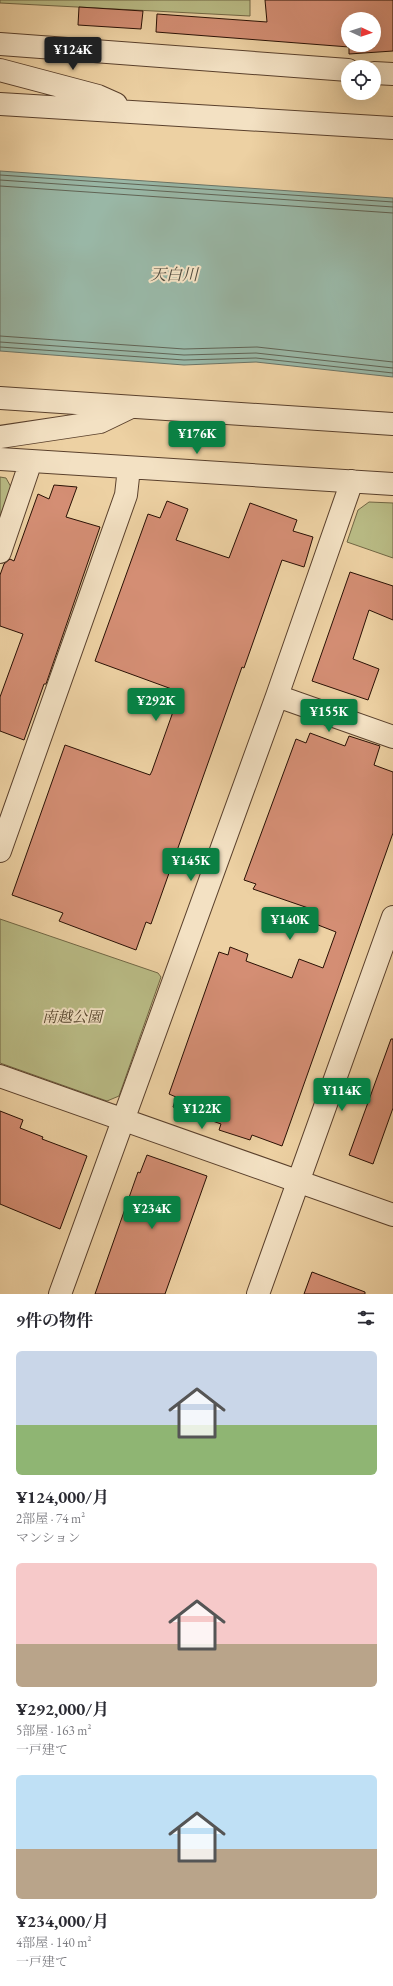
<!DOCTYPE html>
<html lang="ja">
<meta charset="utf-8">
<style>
body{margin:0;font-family:"EB Garamond","Noto Serif JP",serif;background:#f2f2f3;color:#2b2b33;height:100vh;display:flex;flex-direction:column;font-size:15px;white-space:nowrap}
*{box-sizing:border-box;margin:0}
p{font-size:13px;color:#7c7c81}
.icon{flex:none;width:22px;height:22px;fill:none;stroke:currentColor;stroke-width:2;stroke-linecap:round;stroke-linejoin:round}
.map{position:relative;height:1294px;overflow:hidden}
.details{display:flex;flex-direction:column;background:#fff;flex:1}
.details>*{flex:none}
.needle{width:26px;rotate:93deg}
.controls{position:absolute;left:341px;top:12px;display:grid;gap:8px}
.controls a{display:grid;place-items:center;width:40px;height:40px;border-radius:50%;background:#fff;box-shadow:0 4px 16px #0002;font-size:20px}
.price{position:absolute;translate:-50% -34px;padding:0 9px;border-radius:4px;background:#0b8043;color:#fff;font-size:13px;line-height:26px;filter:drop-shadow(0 1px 2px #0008)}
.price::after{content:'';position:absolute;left:50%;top:24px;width:12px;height:9px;margin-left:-6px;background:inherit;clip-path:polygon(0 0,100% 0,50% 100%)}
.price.on{background:#222;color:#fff}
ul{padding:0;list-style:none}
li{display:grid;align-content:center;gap:8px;height:212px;padding:0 16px}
li span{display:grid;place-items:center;height:124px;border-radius:6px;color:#555}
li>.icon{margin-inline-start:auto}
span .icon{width:72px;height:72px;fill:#fffc;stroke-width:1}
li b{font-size:17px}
h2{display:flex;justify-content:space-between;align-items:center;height:48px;padding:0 16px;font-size:17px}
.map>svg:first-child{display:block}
.green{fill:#b9bb85;stroke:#716644}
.water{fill:#99b7a6;stroke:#6c7465}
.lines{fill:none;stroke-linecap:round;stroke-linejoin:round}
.shore{stroke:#616455;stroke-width:1}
.building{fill:#d48e74;stroke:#291004;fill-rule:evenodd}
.minor-casing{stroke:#5a402c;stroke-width:24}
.minor{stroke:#f3e1c3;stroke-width:22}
.labels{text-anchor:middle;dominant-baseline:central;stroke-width:4;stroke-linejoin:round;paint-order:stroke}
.park-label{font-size:15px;font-style:italic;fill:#54432b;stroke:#f3e1c3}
.water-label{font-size:16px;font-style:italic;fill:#504a3d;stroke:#f3e1c3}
</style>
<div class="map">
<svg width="393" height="1294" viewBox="0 0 393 1294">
<rect width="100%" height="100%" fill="#edd1a3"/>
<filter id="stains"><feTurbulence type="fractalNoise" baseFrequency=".005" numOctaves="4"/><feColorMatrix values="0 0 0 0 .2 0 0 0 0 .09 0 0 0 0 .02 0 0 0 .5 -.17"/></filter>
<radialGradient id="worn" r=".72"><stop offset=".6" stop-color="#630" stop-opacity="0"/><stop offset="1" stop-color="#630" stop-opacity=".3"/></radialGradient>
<path class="green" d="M0,0H250V16L0,3Z
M0,477L6,478L11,487L0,533Z
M369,502L393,503V558L347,542L358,510Z
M0,919L158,973L161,977L119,1096L107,1101L0,1063Z"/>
<path class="water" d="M0,171L393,198V377L256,362L184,365L0,351Z"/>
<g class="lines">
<path class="shore" d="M0,175L393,202
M0,180L393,207
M0,186L393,213
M0,336L184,349L257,347L393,362
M0,342L184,355L256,353L393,368
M0,347L184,360L256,358L393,373"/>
</g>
<path class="building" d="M265,0H393V51L349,54V47L156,32L157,14L267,22ZM348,19H374V45H348Z
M79,7L143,11L141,29L78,25Z
M54,485L77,487L66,517L100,527L46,684H44L24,740L0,731V697L23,634L0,626V575L4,564L10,559L14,561L38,494L49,499Z
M167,501L188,509L176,540L229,558L250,503L297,520L293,531L313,537L304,567L282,560L244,668L242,667L151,924L146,922L136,950L59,921L63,913L12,895L65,745L150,775L152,771L180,692L95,661L148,514L160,518Z
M350,572L393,586V620L369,610L353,659L379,669L368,700L312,681Z
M310,733L345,746L349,736L380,746L374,765L393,772V833L282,1146L252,1135L250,1140L219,1130L221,1124L173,1107L176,1097L169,1094L219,952L228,955L230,947L248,954L246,961L292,978L299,959L323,968L336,932L313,923L317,911L253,889L256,884L244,880L296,739L306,743Z
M391,1039H393V1108L373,1164L349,1155Z
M0,1111L23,1120L20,1128L43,1137L42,1139L87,1156L60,1229L0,1204Z
M147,1155L207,1176L165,1294H95L138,1172L140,1173Z
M312,1272L365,1292V1294H304Z"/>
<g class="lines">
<g class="minor-casing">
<path id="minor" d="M0,44L348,70
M0,70L98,96L116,104
M374,73L393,74
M0,104L393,128
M0,398L393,424
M0,437L100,422L129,408
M0,459L393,484
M0,552L31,461
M277,696L393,737
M0,851L126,495L129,468
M0,1076L393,1215
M60,1294L277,696L352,481
M258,1294L393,917"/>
</g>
<use href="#minor" class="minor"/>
</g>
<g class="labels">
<g class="park-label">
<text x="72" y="1016">南越公園</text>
</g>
<g class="water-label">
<text x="174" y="274">天白川</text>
</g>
</g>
<rect width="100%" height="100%" filter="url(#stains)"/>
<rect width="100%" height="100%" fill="url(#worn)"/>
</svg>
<div class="controls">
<a><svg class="needle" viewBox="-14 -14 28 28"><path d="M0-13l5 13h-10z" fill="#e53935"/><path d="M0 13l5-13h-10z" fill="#7c7c81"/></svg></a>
<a><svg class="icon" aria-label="locate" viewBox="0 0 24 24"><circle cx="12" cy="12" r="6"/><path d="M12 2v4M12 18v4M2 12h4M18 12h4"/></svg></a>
</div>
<b class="price on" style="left:73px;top:71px">¥124K</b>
<b class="price" style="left:197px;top:455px">¥176K</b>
<b class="price" style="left:156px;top:722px">¥292K</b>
<b class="price" style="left:329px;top:733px">¥155K</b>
<b class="price" style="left:191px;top:882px">¥145K</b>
<b class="price" style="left:290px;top:941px">¥140K</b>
<b class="price" style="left:342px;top:1112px">¥114K</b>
<b class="price" style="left:202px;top:1130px">¥122K</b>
<b class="price" style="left:152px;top:1230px">¥234K</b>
</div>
<section class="details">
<h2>9件の物件<svg class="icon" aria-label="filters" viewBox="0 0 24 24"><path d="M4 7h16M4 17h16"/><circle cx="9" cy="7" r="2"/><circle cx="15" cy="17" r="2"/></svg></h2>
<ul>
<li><span style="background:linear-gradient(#c9d6e8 60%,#8fb573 0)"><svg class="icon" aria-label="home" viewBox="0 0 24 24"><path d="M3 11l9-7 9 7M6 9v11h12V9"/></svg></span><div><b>¥124,000/月</b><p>2部屋 · 74 m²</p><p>マンション</p></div></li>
<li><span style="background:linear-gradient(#f6c9c9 65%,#b9a48a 0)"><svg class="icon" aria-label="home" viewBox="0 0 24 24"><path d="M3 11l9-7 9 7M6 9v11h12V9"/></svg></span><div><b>¥292,000/月</b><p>5部屋 · 163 m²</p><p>一戸建て</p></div></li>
<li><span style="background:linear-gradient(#bfe0f5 60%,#b9a48a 0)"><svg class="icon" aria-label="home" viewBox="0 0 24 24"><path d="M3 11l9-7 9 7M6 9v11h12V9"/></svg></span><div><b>¥234,000/月</b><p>4部屋 · 140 m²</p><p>一戸建て</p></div></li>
</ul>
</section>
